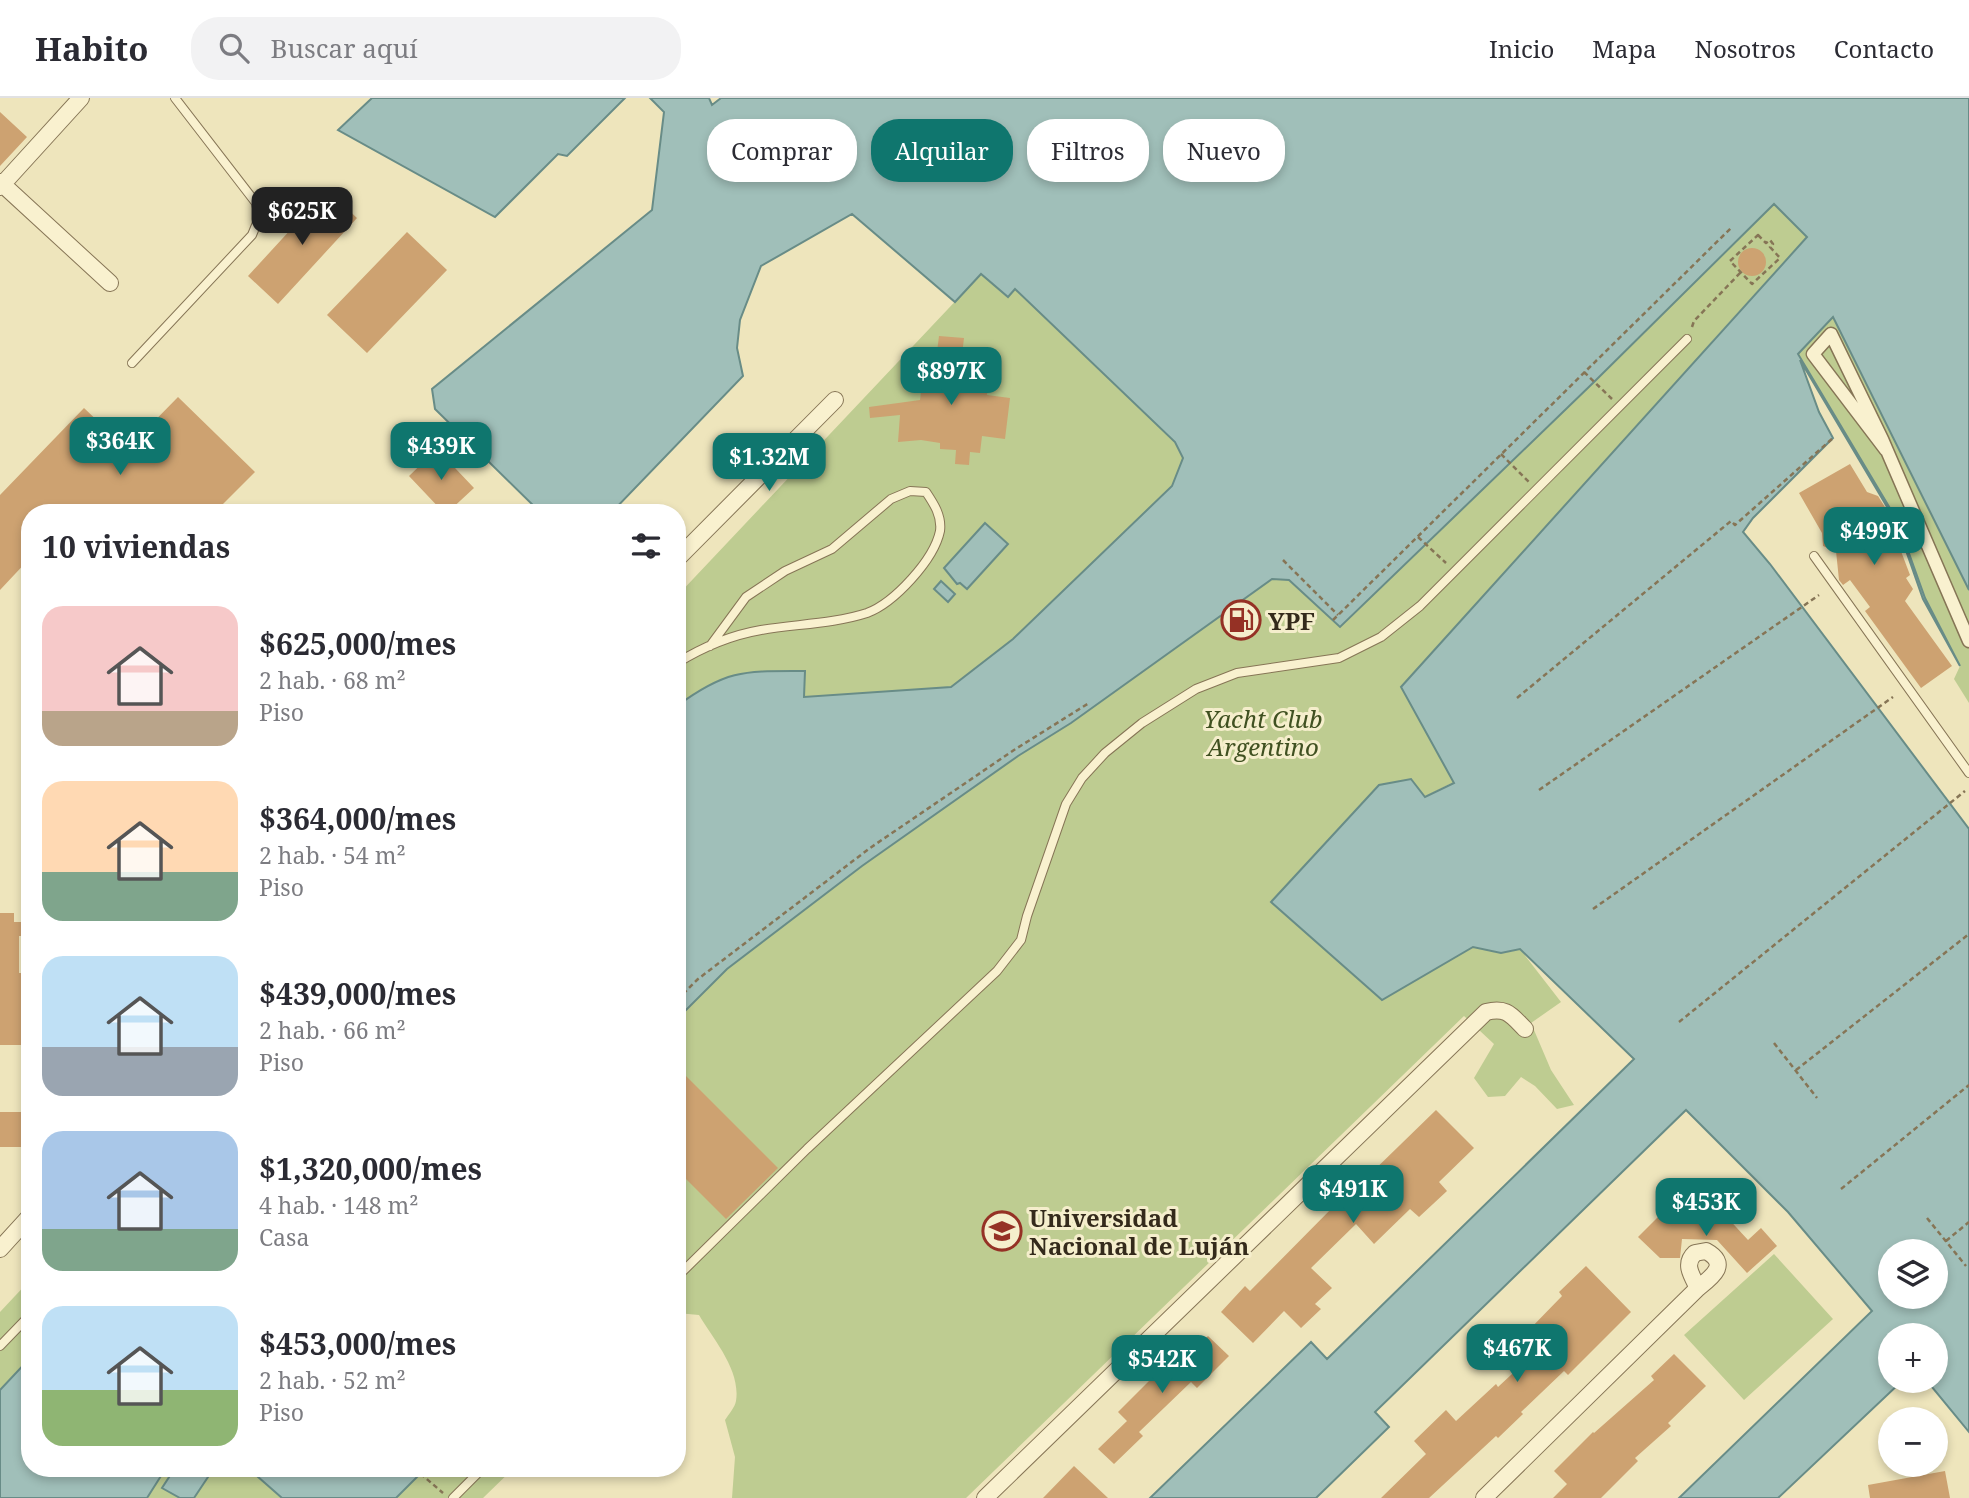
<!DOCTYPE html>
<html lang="es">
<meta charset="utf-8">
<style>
body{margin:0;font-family:"Noto Serif",serif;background:#f2f2f3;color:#2b2b33;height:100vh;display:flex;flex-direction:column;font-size:26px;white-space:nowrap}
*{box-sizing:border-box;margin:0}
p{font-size:23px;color:#7c7c81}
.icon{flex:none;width:38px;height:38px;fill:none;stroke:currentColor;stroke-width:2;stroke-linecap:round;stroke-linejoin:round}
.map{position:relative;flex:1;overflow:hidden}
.details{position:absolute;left:21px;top:406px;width:665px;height:973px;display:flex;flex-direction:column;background:#fff;border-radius:28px;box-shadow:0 4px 10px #0003}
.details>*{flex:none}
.guide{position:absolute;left:707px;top:21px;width:665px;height:63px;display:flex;gap:14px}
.fabs{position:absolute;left:1878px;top:1141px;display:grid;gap:14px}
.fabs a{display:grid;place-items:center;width:70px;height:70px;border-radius:50%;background:#fff;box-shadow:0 4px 10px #0003;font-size:35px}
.price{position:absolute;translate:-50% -60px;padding:0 16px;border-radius:14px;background:#0f766e;color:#fff;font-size:23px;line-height:46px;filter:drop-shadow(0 2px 4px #0008)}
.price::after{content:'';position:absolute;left:50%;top:42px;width:21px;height:16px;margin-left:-10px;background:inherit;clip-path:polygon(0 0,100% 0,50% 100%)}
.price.active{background:#222;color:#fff}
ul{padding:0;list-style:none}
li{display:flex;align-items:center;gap:21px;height:175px;padding:0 21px}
li span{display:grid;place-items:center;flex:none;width:196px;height:140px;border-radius:21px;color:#555}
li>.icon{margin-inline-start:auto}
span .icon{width:84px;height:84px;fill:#fffc;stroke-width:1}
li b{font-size:30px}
h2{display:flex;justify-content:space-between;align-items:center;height:84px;padding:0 21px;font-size:30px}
.pill{padding:0 24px;border-radius:28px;background:#fff;box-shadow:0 4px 10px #0003;font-size:24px;line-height:63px}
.pill.active{background:#0f766e;color:#fff}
header{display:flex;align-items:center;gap:42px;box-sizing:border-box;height:98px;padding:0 35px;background:#fff;border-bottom:2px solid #e1e1e2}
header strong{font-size:33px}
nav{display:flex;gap:38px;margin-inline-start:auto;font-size:24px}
.search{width:490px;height:63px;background:#f2f2f3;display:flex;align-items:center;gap:18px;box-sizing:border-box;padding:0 24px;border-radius:28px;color:#7c7c81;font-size:26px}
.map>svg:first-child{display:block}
.green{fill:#becc91}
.water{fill:#a0bfb9;stroke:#688c87;stroke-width:2;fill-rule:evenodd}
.building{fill:#cda271}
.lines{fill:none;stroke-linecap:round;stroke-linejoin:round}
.service-casing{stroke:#867556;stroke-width:10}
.pedestrian-casing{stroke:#867556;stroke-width:15}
.minor-casing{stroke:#867556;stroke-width:18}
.path{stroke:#867556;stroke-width:2.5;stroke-dasharray:5 3.5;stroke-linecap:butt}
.service{stroke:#f9f1cf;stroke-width:8}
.pedestrian{stroke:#f9f1cf;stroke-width:12}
.minor{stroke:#f9f1cf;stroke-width:16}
.labels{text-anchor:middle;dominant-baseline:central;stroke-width:6;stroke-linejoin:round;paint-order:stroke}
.poi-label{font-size:24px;font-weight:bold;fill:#342a1b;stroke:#f5eecc;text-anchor:start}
.park-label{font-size:24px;font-style:italic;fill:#405121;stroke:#f5eecc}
</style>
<header>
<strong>Habito</strong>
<div class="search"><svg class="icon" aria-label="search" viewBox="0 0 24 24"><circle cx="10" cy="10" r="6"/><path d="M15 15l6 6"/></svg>Buscar aquí</div>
<nav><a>Inicio</a><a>Mapa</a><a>Nosotros</a><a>Contacto</a></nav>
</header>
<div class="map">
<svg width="1969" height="1400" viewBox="0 0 1969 1400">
<rect width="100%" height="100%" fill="#eee5bc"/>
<path class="green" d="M1774,106L1807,139L1712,243L1454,684L1424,699L1463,853L1473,849L1501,855L1520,851L1561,904L1531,925L1551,972L1574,1007L1557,1011L1535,988L1521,979L1505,998L1488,999L1474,980L1494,946L1464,918L966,1400H732L735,1359L725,1322C729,1316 735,1309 736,1303C741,1272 713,1241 699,1217L677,1215V921L727,871L862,768L1018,658L1071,625L1272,481L1288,482L1340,528L1594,284Z
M981,176L1008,199L1015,191L1175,344L1183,360L1172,388L1013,541L951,590L803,599L698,593L677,608V498Z
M1832,218L1969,492V605L1954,581L1960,568L1925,500L1897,422L1798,256Z
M1774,1156L1833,1221L1744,1302L1684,1237Z
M30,1182V1260L0,1292V1214Z
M166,1370H175L163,1390L180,1400H147Z
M214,1370H248L282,1400H194Z
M426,1370H514L483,1400H396Z"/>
<path class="water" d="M372,0H625L567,58L558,56L495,119L338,32Z
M650,0H709L712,7L721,0H1969V492L1833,219L1798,256L1897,422L1925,500L1960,568L1923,501L1896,424L1800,262L1819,314L1833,340L1753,420L1743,434L1770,466L1969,731V1334L1927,1283H1936V1237H1890V1283H1902L1778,1400H1679L1872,1213L1788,1114L1686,1012L1375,1314L1389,1329L1316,1400H1150L1311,1244L1327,1261L1634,961L1520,851L1501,855L1473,849L1382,902L1271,804L1379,687L1411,681L1425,699L1454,685L1401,589L1807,139L1774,106L1594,284L1340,529L1289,482L1272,481L1071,625L1018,658L862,768L727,871L677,921V608C727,571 745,573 805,573L804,599L951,589L1013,541L1172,388L1183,360L1175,344L1015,191L1008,199L981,176L955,204L852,116L761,168L740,222L737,250L743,278L611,415H541L435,311L432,291L652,112L664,14ZM1890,1153H1936V1199H1890Z
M985,425L1008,446L967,491L960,485L957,486L944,470Z
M941,483L955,496L948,504L934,491Z
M30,1260V1370H166L147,1400H0V1292Z
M175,1370H214L194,1400H180L162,1390Z
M248,1370H426L396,1400H282Z"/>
<path class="building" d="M0,14L27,39L0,68Z
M327,92L357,120L278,206L248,178Z
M407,134L447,172L367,255L327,217Z
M1738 164a14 14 0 1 1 28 0a14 14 0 1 1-28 0Z
M939,238L964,240L960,273L989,276L987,297L1010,300L1005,341L982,338L980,355L970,354L969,367L955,366L956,352L940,351V345L921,342L898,344L900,317L870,320L869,309L920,302L924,269L935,270Z
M178,299L255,374L214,415H30V460L0,492V397L84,310L127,351Z
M437,351L474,390L447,415H444L409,378Z
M1850,366L1867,394L1878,398L1895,425L1893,432L1910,477L1906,480L1913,491L1905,503L1952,568L1921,590L1865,513L1870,509L1850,482L1843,487L1839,482L1836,453L1823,448L1822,435L1799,395Z
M0,815H14V824H26V838H19V875H30V889H23V921H30V935H24V947H0Z
M677,969L778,1070L726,1121L677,1072Z
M1436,1012L1474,1050L1439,1084L1447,1093L1419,1119L1410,1111L1374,1146L1356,1126L1311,1170L1332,1190L1315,1206L1321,1211L1301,1230L1284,1213L1253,1245L1221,1214L1245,1188L1250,1193L1336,1106L1362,1080L1364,1082Z
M0,1014H21V1023H30V1037H26V1049H0Z
M1660,1117H1725L1748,1142L1761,1130L1777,1148L1747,1175L1717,1142L1682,1141L1680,1160H1660L1638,1139Z
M1586,1168L1631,1214L1568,1277L1564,1273L1521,1314L1523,1316L1498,1340L1496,1338L1429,1400H1381L1426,1356L1414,1343L1446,1312L1456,1323L1496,1286L1498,1289L1540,1250L1526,1235L1562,1198L1559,1194Z
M1208,1238L1229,1258L1197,1290L1191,1284L1139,1334L1143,1338L1114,1366L1098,1351L1127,1323L1118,1314L1176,1256L1183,1263Z
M1674,1256L1706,1288L1668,1325L1671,1328L1635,1360L1638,1363L1601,1400H1553L1567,1386L1554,1373L1593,1334L1594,1335L1654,1282L1651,1278Z
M1074,1368L1108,1400H1043Z
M1945,1373L1950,1400H1870L1868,1387Z"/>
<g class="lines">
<g class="service-casing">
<path id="service" d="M132,265L252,137L259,120L256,105L175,0
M1814,458L1969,675
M677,565C703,549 732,537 761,532C796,526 833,526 867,515C894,505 934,462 940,433C942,418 934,406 926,394L910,393L891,401L832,451L785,473L746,499L710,548
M677,1179L807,1051L997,873L1021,842L1027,818L1066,706L1082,680L1105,655L1142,625L1196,591L1237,575L1339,560L1381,539L1420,508L1687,241
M0,1248L30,1217
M453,1400L483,1370"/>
</g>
<g class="pedestrian-casing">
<path id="pedestrian" d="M1886,352L1813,256L1831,236L1882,341L1969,543"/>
</g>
<g class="minor-casing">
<path id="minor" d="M0,84L110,185
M0,89L81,0
M677,461L835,302
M0,1151L30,1118
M985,1400L1486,914C1507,909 1511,917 1525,931
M1484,1400L1698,1190C1712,1179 1730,1166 1706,1153L1695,1155C1683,1166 1692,1178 1698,1190"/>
</g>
<path class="path" d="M1758,137L1766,145L1770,142L1773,146L1770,149L1780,160L1752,186L1730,163Z
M1692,229L1694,223L1741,174
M1584,274L1612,301
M1501,356L1529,384
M1418,439L1446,465
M1283,462L1338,517
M1333,522L1731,130
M1517,600L1731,423L1735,427L1833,340
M1539,692L1819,497
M1593,811L1893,599
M677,902L698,881L870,750L1014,652L1089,605
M1679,924L1965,693
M1774,945L1817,1000
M1796,972L1969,836
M1841,1091L1969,987
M1927,1120L1966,1168
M1946,1143L1969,1124
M414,1370L443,1395"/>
<use href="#service" class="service"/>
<use href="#pedestrian" class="pedestrian"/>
<use href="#minor" class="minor"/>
</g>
<defs>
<g id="fuel-ring" transform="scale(2.0125)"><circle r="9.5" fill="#f5eecc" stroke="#953125" stroke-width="1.5"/><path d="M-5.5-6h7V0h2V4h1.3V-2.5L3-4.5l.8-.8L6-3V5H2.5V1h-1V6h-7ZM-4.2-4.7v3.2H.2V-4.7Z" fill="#953125"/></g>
<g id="university-ring" transform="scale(2.0125)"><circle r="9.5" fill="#f5eecc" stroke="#953125" stroke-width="1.5"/><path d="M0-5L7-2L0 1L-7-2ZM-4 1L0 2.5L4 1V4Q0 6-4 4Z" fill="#953125"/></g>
</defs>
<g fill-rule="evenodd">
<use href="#fuel-ring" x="1241" y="522"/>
<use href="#university-ring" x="1002" y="1133"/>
</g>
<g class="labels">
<g class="poi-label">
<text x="1268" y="522">YPF</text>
<text x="1029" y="1119">Universidad<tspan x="1029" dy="28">Nacional de Luján</tspan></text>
</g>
<g class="park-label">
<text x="1263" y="620">Yacht Club<tspan x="1263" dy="28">Argentino</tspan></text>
</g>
</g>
</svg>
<div class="fabs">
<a><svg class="icon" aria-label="layers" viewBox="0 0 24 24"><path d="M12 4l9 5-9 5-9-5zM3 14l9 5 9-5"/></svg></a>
<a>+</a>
<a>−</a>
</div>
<b class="price active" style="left:302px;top:149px">$625K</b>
<b class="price" style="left:951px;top:309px">$897K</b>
<b class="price" style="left:120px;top:379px">$364K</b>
<b class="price" style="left:441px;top:384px">$439K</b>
<b class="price" style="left:769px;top:395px">$1.32M</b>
<b class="price" style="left:1874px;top:469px">$499K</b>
<b class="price" style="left:1353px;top:1127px">$491K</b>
<b class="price" style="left:1706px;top:1140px">$453K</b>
<b class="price" style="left:1517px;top:1286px">$467K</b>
<b class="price" style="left:1162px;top:1297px">$542K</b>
<div class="guide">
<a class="pill">Comprar</a>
<a class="pill active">Alquilar</a>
<a class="pill">Filtros</a>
<a class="pill">Nuevo</a>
</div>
<section class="details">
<h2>10 viviendas<svg class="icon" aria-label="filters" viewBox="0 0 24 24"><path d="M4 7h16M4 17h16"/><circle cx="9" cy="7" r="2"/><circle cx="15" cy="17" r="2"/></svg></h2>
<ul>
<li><span style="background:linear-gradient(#f6c9c9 75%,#b9a48a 0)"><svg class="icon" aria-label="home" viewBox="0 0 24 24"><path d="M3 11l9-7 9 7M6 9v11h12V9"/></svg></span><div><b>$625,000/mes</b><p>2 hab. · 68 m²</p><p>Piso</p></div></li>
<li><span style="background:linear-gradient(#ffd9b3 65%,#7fa58c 0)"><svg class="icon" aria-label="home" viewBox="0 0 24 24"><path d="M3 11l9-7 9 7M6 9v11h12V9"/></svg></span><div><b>$364,000/mes</b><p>2 hab. · 54 m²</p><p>Piso</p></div></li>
<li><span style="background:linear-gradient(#bfe0f5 65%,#9aa5b1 0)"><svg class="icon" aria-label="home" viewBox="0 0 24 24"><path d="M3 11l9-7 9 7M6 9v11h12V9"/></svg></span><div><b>$439,000/mes</b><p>2 hab. · 66 m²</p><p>Piso</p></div></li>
<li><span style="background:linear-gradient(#a9c7e8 70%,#7fa58c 0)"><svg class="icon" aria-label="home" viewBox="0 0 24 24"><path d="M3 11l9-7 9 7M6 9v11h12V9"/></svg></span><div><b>$1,320,000/mes</b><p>4 hab. · 148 m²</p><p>Casa</p></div></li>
<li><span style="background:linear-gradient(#bfe0f5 60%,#8fb573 0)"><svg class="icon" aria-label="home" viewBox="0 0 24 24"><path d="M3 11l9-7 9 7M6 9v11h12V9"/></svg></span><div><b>$453,000/mes</b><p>2 hab. · 52 m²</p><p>Piso</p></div></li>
</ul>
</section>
</div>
